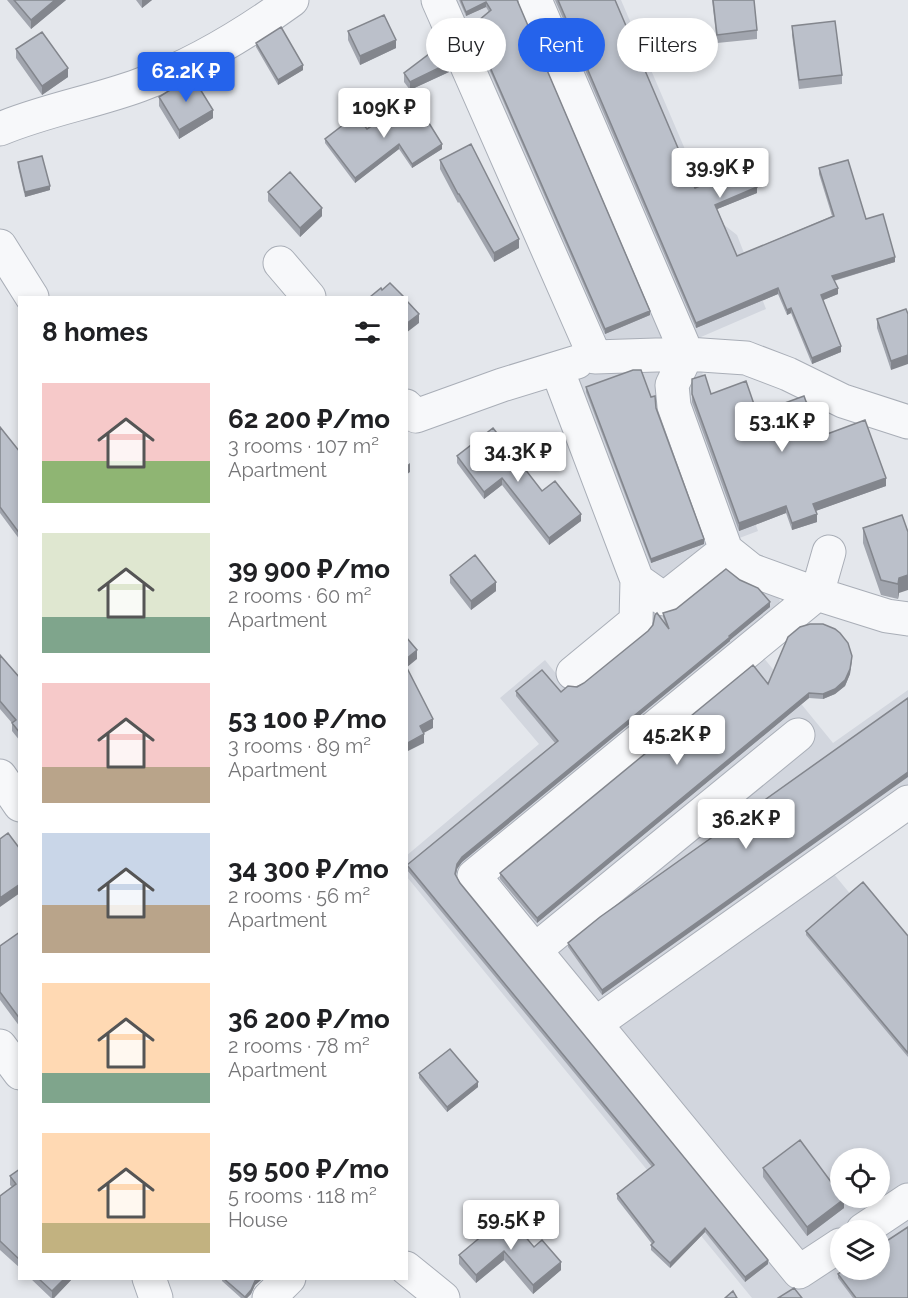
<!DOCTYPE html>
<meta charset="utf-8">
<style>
body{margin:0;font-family:Raleway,sans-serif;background:#f2f2f2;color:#202124;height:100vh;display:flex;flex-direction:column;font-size:22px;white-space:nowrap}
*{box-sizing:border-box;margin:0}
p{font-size:20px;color:#757577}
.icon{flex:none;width:33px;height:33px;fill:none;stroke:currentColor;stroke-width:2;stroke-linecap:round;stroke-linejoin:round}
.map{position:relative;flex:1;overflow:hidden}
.sheet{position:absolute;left:18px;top:296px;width:390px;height:984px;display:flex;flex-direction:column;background:#fff;border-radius:0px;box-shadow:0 3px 9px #0003}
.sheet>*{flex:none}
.hud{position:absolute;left:426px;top:18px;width:392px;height:54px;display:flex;gap:12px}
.buttons{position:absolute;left:830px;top:1148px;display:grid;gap:12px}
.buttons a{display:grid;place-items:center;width:60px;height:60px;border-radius:50%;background:#fff;box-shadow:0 3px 9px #0003;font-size:30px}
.price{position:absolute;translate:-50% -51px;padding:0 14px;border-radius:6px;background:#fff;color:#222;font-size:20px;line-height:39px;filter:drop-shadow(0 2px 3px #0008)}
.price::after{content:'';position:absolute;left:50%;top:36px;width:18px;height:14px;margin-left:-9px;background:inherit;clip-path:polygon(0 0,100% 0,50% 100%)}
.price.selected{background:#2563eb;color:#fff}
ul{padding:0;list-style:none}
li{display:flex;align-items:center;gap:18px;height:150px;padding:0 24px}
li span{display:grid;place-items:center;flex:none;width:168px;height:120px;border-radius:0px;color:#555}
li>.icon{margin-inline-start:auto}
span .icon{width:72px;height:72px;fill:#fffc;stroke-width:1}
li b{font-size:26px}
h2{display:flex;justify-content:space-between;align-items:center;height:72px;padding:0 24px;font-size:26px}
.pill{padding:0 21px;border-radius:27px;background:#fff;box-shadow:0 3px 9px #0003;font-size:21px;line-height:54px}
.pill.selected{background:#2563eb;color:#fff}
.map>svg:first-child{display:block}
.built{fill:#d2d6de;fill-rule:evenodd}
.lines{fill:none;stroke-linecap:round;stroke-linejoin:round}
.minor-casing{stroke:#a9aeb7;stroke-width:35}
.minor{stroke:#f7f8fa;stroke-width:33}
.wall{fill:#a1a5ae}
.shaded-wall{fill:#83868d}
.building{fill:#bbc0ca;stroke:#83868d;stroke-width:1.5}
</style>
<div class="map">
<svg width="908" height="1298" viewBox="0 0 908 1298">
<rect width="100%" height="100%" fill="#e4e7ec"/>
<path class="built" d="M448,0H621L714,217L737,235L766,309L694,340L705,383L758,531L734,540L780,600L763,657L833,743L908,690V793L819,856L908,964V1298H752L407,877L406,856L539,744L500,698L545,660L562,681L652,607L572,388L588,329ZM840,1158H879V1197H840ZM840,1230H879V1269H840Z"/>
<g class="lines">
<g class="minor-casing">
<path id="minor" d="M438,0L595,357L687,354
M535,0L687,354L746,358L788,374L843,401L908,422
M0,129C45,110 94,102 140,85C196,64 244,35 292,0
M0,246L32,297
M280,263L309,297
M687,354L672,385L674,406L726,550L751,570L817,594L829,552
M557,369L637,580L664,599L726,550
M406,406L416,416L502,385L577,362
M573,673L636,621L637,580
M0,776L20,805
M535,950L798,735
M595,1024L908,802
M0,1046L20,1073
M863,1230L908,1200
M840,1245L799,1272L474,876L817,594L887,616L908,619
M406,1268L443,1298
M149,1278L156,1298
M269,1298L289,1278"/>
</g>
<use href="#minor" class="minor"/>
</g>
<path class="wall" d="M7,0H66L31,29Z
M136,0H152L142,8Z
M459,0H517L650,315L605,334L472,30V26L489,12L486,7L466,16Z
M555,0H615L695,188L757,193L717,209L737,256L832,216L819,174V168L866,219L895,262L834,281L838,294L823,300L841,352L812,364L791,313L787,315L778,294L696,328Z
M712,0H754L757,30V39L717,43Z
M792,26L842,75V84L799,89L792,35Z
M348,31L396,48L360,65L348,40Z
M256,43L303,70L278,85L256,47Z
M16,49L68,77L42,95L16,58Z
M449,72L410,90L404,82V73Z
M159,97L213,118L179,139L159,106Z
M367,129L442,149L412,168L399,149L355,183L325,143V139Z
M440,160L519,248L494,262L459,202L458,203L440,169Z
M18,162L50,190L25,197L18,167Z
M268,192L322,216L300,237L268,201Z
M906,309L891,370L877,328V319Z
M692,379L711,394L757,413L819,437L886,486L815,511L817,522L792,530L786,513L739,531L692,402Z
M586,387L651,397L656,408L704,544L651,563L586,392Z
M0,427L20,452V540L0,513Z
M457,456L542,491L581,521L549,545L502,485L484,499L457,463Z
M902,515L899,593L898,599L881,595L863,543V528Z
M450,575L496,591L471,610L450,583Z
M770,607L730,640V641L462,862L457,869L456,875L460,883L768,1264L745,1282L705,1232L670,1268L651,1250V1245L652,1244L617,1199V1194L652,1167L407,870V865L555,743L516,696V691L561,692L584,683L666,625L663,617V613Z
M0,655L20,678V741L12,731V723L0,709Z
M852,661L850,674L845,686L835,694L823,699L809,698L537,923L500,879V873L768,684Z
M908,698L602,995L568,947V943Z
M806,931L908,936V1057L806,935Z
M20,932V1027L0,1000V946Z
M419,1073L478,1087L447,1112L419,1078Z
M763,1168L844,1208L807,1236L763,1177Z
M20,1169V1268L0,1250V1196L12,1187L10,1185V1176Z
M534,1247L561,1270L533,1294L504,1260L476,1283L459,1264V1255Z
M844,1269H879L908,1298H853L838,1278V1274Z
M30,1278H73L54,1298H51Z
M222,1278H261V1280L255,1285L251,1294L247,1298H241L222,1281Z"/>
<path class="shaded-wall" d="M55,0H66L31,29V20Z
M142,0H152L142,8Z
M486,2V7L466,16V12Z
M396,40V48L360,65V56Z
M449,63V72L410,90V82Z
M303,65V70L278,85V80Z
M68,68V77L42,95V86Z
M213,110V118L179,139V130Z
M399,144V149L355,183V178Z
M442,144V149L412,168V164Z
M50,186V190L25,197V192Z
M757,187V193L715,210V205Z
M322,208V216L300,237V228Z
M519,239V248L494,262V253Z
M895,257V262L832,281V276Z
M778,288V294L696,328V323Z
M838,288V294L821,301V295Z
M791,308V313L787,315V310Z
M650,311V315L605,334V329Z
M419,314V323L406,333V324Z
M841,346V352L812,364V358Z
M908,355V364L891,370V361Z
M410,463V472L406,475V466Z
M502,478V485L484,499V492Z
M886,478V486L813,512V504Z
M786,506V513L739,531V523Z
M581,514V521L549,545V538Z
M817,514V522L792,530V523Z
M704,539V544L651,563V559Z
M908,575V590L899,593L898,599V584L899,578Z
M496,582V591L471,610V601Z
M770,602V607L730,640V641L462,862L457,869L455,878L457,864L462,857Z
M417,650V659L406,668V659Z
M852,656L850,674L845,686L835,694L823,699V694Z
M809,693V698L537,923V918Z
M433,719V728L420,735V726Z
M424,734V743L406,752V744Z
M908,772V777L602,995V990Z
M20,884V893L0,907V898Z
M478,1082V1087L447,1112V1107Z
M844,1199V1208L807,1236V1227Z
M705,1228V1232L670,1268V1263Z
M504,1251V1260L476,1283V1275Z
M768,1260V1264L745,1282V1277Z
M561,1262V1270L533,1294V1285Z
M65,1278H73L54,1298H52V1291Z
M258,1278H261V1280L255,1285L251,1294L247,1298H245V1297Z"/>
<path class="building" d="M14,0H55L31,20Z
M461,0H517L650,311L605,329L472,26L491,10L486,2L466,12Z
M558,0H615L695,188L748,166L757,187L715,205L737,256L834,216L819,168L848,160L866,219L883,214L895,257L832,276L838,288L821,295L841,346L812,358L791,308L787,310L778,288L696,323Z
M713,0H754L757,30L717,35Z
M384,15L396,40L360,56L348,31Z
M835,21L842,75L799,80L792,26Z
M281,27L303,65L278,80L256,43Z
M42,32L68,68L42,86L16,49Z
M441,45L449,63L410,82L404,73Z
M192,76L213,110L179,130L159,97Z
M414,99L442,144L412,164L399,144L355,178L325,139L356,115L367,129Z
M471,144L519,239L494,253L459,194H458L440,160Z
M42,156L50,186L25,192L18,162Z
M290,172L322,208L300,228L268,192Z
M390,283L404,297H370L381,288L382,290Z
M406,300L419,314L406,324Z
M906,309L908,314V355L891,361L877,319Z
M633,370H641L651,397L655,396L656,408L704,539L651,559L586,387Z
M705,375L711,394L746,381L757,413L804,396L819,437L865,420L886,478L813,504L817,514L792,523L786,506L739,523L692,394V379Z
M0,427L20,452V534L0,507Z
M493,428L542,491L555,481L581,514L549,538L502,478L484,492L457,456Z
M902,515L908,532V575L899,578L898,584L881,580L863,528Z
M475,555L496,582L471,601L450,575Z
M726,569L740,580L758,588L770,602L729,636L730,637L462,857L457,864L455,874L460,883L768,1260L745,1277L705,1228L670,1263L651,1245L654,1242L617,1194L654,1165L407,865L558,741L516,691L542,670L561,692L568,686L577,687L584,683L648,631L653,625L655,615L657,613L669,629L663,613L676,609Z
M810,624H823L835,629L840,633L848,643L852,656L850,669L845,680L835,689L823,694L809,693L537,918L500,873L753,665L768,684L788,637L800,627Z
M406,637L417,650L406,659Z
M0,655L20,678V733L12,723L16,720L0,701Z
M406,666L433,719L420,726L424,734L406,744Z
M908,698V772L602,990L568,943L600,917Z
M8,833L20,849V884L0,898V839Z
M863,882L908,936V1053L806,931Z
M20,932V1019L0,992V946Z
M450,1049L478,1082L447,1107L419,1073Z
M800,1140L840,1194V1197H842L844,1199L807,1227L763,1168Z
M20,1169V1260L0,1241V1196L16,1184L10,1176Z
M507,1215L534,1247L542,1240L561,1262L533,1285L504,1251L476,1275L459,1255Z
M908,1227V1298H856L838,1274L845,1269H879V1246Z
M38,1278H65L52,1291Z
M223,1278H258L255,1281L251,1290L245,1297Z
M794,1288L802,1298H778Z
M733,1291L737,1298H725Z"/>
</svg>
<div class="buttons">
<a><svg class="icon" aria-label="locate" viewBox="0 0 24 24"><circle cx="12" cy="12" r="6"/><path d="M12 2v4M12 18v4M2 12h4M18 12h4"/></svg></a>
<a><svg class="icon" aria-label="layers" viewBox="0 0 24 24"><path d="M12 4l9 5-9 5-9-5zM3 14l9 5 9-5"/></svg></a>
</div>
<b class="price selected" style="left:186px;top:103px">62.2K ₽</b>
<b class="price" style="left:384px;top:139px">109K ₽</b>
<b class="price" style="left:720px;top:199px">39.9K ₽</b>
<b class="price" style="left:782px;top:453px">53.1K ₽</b>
<b class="price" style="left:518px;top:483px">34.3K ₽</b>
<b class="price" style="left:677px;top:766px">45.2K ₽</b>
<b class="price" style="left:746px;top:850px">36.2K ₽</b>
<b class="price" style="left:511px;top:1251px">59.5K ₽</b>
<div class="hud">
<a class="pill">Buy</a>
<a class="pill selected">Rent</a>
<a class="pill">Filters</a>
</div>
<section class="sheet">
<h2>8 homes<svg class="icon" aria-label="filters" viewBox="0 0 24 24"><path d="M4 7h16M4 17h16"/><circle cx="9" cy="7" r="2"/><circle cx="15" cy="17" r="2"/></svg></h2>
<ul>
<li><span style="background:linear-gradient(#f6c9c9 65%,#8fb573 0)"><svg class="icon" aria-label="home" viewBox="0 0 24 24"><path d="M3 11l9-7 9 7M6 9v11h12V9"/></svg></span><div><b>62 200 ₽/mo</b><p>3 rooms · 107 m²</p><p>Apartment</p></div></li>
<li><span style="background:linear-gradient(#dfe7d0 70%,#7fa58c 0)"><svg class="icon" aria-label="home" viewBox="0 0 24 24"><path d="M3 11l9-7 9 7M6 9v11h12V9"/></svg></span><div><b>39 900 ₽/mo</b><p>2 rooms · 60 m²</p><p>Apartment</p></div></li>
<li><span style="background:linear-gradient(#f6c9c9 70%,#b9a48a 0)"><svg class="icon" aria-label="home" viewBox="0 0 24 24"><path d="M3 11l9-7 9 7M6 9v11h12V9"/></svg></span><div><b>53 100 ₽/mo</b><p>3 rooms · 89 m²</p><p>Apartment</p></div></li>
<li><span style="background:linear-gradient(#c9d6e8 60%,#b9a48a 0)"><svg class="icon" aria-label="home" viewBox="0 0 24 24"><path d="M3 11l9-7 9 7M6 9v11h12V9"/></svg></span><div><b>34 300 ₽/mo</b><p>2 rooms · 56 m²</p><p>Apartment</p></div></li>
<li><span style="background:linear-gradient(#ffd9b3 75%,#7fa58c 0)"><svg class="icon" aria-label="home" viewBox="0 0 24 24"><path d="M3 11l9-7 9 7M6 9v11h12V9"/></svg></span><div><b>36 200 ₽/mo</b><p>2 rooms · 78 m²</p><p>Apartment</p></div></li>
<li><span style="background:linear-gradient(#ffd9b3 75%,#c2b280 0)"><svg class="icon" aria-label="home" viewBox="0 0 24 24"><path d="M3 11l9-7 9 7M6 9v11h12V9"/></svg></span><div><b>59 500 ₽/mo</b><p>5 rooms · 118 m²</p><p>House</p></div></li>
</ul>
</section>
</div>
